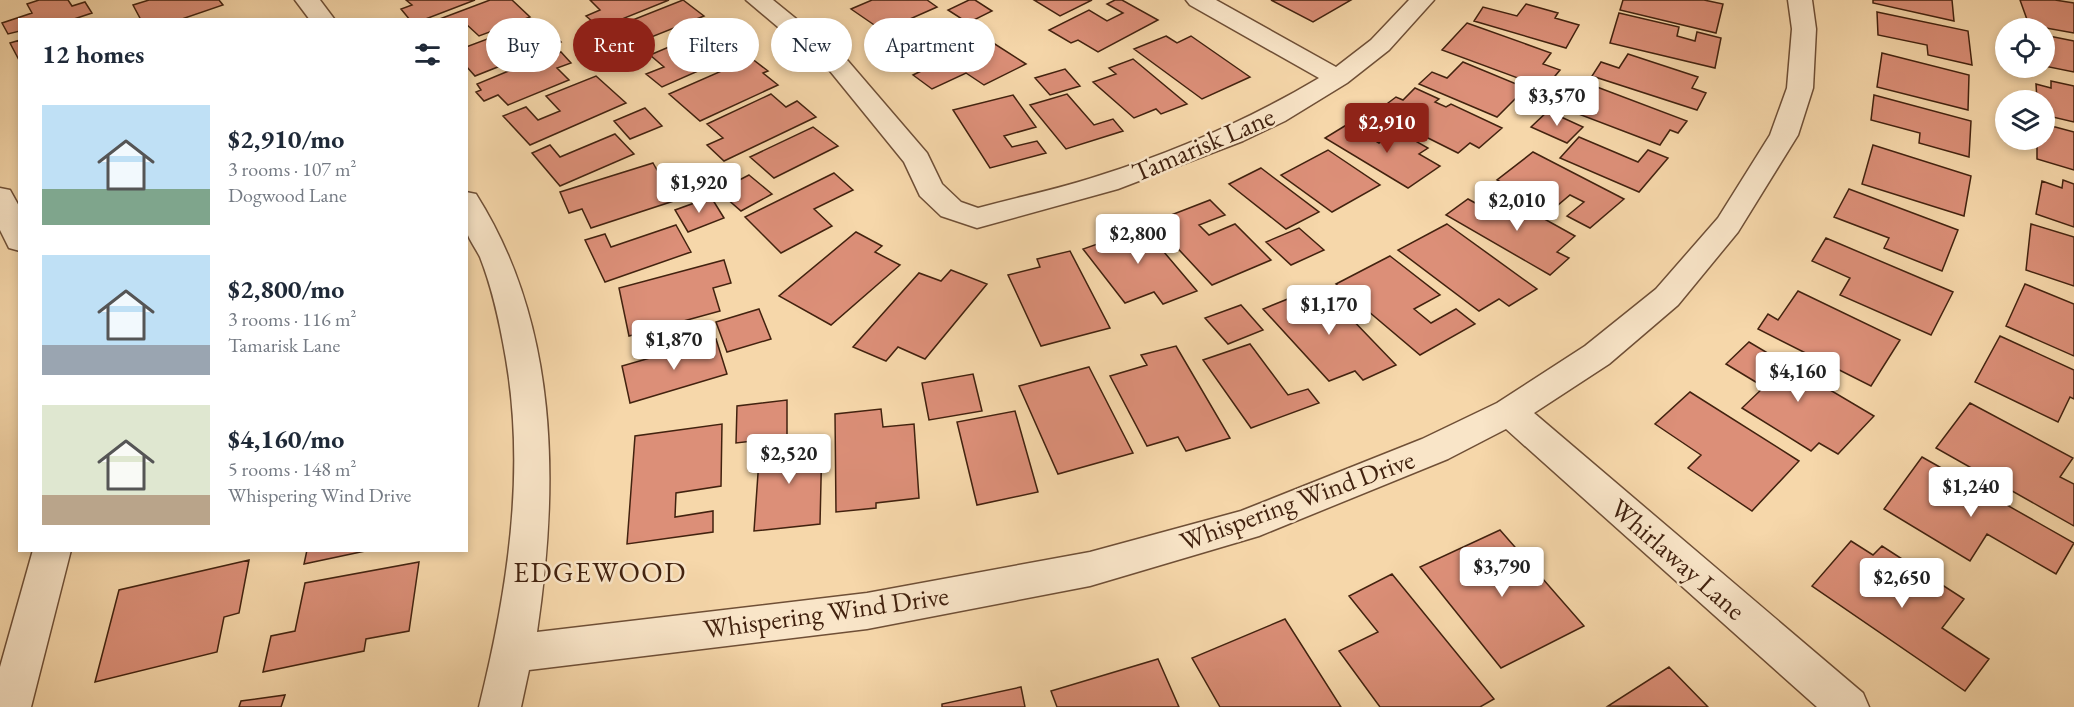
<!DOCTYPE html>
<meta charset="utf-8">
<style>
body{margin:0;font-family:"EB Garamond",serif;background:#f2f2f3;color:#1f2937;height:100vh;display:flex;flex-direction:column;font-size:22px;white-space:nowrap}
*{box-sizing:border-box;margin:0}
p{font-size:20px;color:#747a83}
.icon{flex:none;width:33px;height:33px;fill:none;stroke:currentColor;stroke-width:2;stroke-linecap:round;stroke-linejoin:round}
.map{position:relative;flex:1;overflow:hidden}
.details{position:absolute;left:18px;top:18px;width:450px;height:534px;display:flex;flex-direction:column;background:#fff;border-radius:0px;box-shadow:0 3px 9px #0003}
.details>*{flex:none}
.hud{position:absolute;left:486px;top:18px;width:570px;height:54px;display:flex;gap:12px}
.fabs{position:absolute;left:1995px;top:18px;display:grid;gap:12px}
.fabs a{display:grid;place-items:center;width:60px;height:60px;border-radius:50%;background:#fff;box-shadow:0 3px 9px #0003;font-size:30px}
.price{position:absolute;translate:-50% -51px;padding:0 14px;border-radius:6px;background:#fff;color:#222;font-size:20px;line-height:39px;filter:drop-shadow(0 2px 3px #0008)}
.price::after{content:'';position:absolute;left:50%;top:36px;width:18px;height:14px;margin-left:-9px;background:inherit;clip-path:polygon(0 0,100% 0,50% 100%)}
.price.selected{background:#8f2418;color:#fff}
ul{padding:0;list-style:none}
li{display:flex;align-items:center;gap:18px;height:150px;padding:0 24px}
li span{display:grid;place-items:center;flex:none;width:168px;height:120px;border-radius:0px;color:#555}
li>.icon{margin-inline-start:auto}
span .icon{width:72px;height:72px;fill:#fffc;stroke-width:1}
li b{font-size:26px}
h2{display:flex;justify-content:space-between;align-items:center;height:72px;padding:0 24px;font-size:26px}
.tag{padding:0 21px;border-radius:27px;background:#fff;box-shadow:0 3px 9px #0003;font-size:21px;line-height:54px}
.tag.selected{background:#8f2418;color:#fff}
.map>svg:first-child{display:block}
.building{fill:#dc8f78;stroke:#42220f;stroke-width:1.5}
.lines{fill:none;stroke-linecap:round;stroke-linejoin:round}
.minor-casing{stroke:#6f4f36;stroke-width:3}
.minor{fill:#f9e5c8;fill-rule:evenodd}
.labels{text-anchor:middle;dominant-baseline:central;stroke-width:5;stroke-linejoin:round;paint-order:stroke}
.street-label{font-size:27px;fill:#42220f;stroke:#f9e5c8}
.neighbourhood-label{font-size:28px;letter-spacing:1.5px;fill:#42220f;stroke:#f9e5c8}
</style>
<div class="map">
<svg width="2074" height="707" viewBox="0 0 2074 707">
<rect width="100%" height="100%" fill="#f6d7aa"/>
<filter id="stains"><feTurbulence type="fractalNoise" baseFrequency=".00333" numOctaves="4"/><feColorMatrix values="0 0 0 0 .2 0 0 0 0 .09 0 0 0 0 .02 0 0 0 .5 -.17"/></filter>
<radialGradient id="worn" r=".72"><stop offset=".6" stop-color="#630" stop-opacity="0"/><stop offset="1" stop-color="#630" stop-opacity=".3"/></radialGradient>
<path class="building" d="M39,0H68L72,6L85,2L92,13L71,20H20V31L8,34L2,23L32,13L27,4Z
M149,0H219L223,5L179,20H141L133,5Z
M406,0H475L423,20H410L401,9L412,5Z
M490,0H512L530,17L479,36L466,24V20H437Z
M669,0L600,28L586,16L600,10L590,0Z
M683,0L704,16L639,42L620,25Z
M872,0H927L937,7L883,31L851,9Z
M969,0H975L992,11L968,23L948,10Z
M1034,0H1092L1060,16Z
M1115,0H1122L1158,20L1098,52L1078,40L1071,43L1049,30L1089,10L1107,21L1123,13L1107,4Z
M1271,0H1351L1313,22Z
M1623,0H1704L1723,4L1716,33L1620,10Z
M1873,0H1952L1954,21L1873,3Z
M2020,0H2055L2074,3V33L2029,25Z
M1526,4L1558,13L1555,18L1579,25L1566,48L1474,21L1483,7L1517,16Z
M1877,12L1968,31L1972,65L1928,55L1927,45L1878,35Z
M1619,13L1679,27L1677,36L1695,41L1697,32L1721,38L1715,68L1610,43Z
M538,20L561,42L475,76L466,66V47Z
M949,21L974,37L915,66L891,48Z
M1467,23L1551,53L1543,64L1560,70L1545,88L1442,50Z
M711,29L741,52L662,87L646,74L664,67L650,55Z
M629,35L646,51L614,65L597,48Z
M2044,35L2074,41V72L2044,66Z
M1166,36L1177,43L1191,36L1250,77L1202,99L1134,49Z
M987,39L1026,64L984,85L966,73L932,89L913,75Z
M20,40V62L10,43Z
M561,52L571,63L557,68L569,80L508,105L498,95L484,101L476,92L481,90L477,84L540,58L542,60Z
M1882,53L1969,75L1968,110L1877,87Z
M1628,54L1698,77L1692,88L1706,93L1697,110L1592,76L1601,62L1619,68Z
M751,58L768,71L763,73L778,85L700,121L669,94Z
M1133,59L1187,104L1161,114L1156,109L1134,118L1093,82L1116,74L1109,68Z
M1463,62L1526,88L1497,117L1419,84L1432,72L1447,78Z
M1065,69L1080,86L1050,95L1035,78Z
M596,76L626,103L530,145L503,116L526,107L538,120L560,111L546,96Z
M2051,81L2074,86V122L2044,115V100H2037L2036,84L2051,88Z
M1589,84L1687,121L1678,133L1670,130L1660,145L1568,110Z
M1415,88L1439,99L1435,102L1446,107L1451,104L1502,128L1479,148L1470,143L1458,153L1376,112L1396,97L1403,100Z
M771,94L786,107L797,101L816,117L724,161L707,145L723,138L707,124Z
M1067,94L1094,125L1113,119L1123,131L1066,149L1030,105Z
M1013,95L1036,127L1004,136L1012,147L1037,141L1046,153L990,168L953,110Z
M1874,95L1971,121L1969,157L1919,143L1920,133L1871,120Z
M645,108L662,126L630,139L614,121Z
M1548,111L1583,127L1567,143L1531,127Z
M1348,124L1379,143L1398,131L1428,148L1419,154L1440,166L1408,188L1325,138Z
M2044,124L2074,132V170L2037,159V140H2044Z
M813,127L838,146L774,178L750,157Z
M615,134L634,154L560,186L532,153L550,145L560,157Z
M1579,137L1638,162L1648,150L1668,158L1639,192L1560,158Z
M1873,145L1971,176L1964,216L1862,184Z
M1328,150L1380,185L1332,212L1281,175Z
M1533,152L1624,199L1590,228L1567,216L1584,202L1570,195L1552,210L1497,180Z
M653,163L657,170L672,166L689,196L591,228L582,209L569,213L560,192Z
M1261,168L1319,212L1286,229L1229,184Z
M834,173L853,190L814,209L832,226L781,253L745,217Z
M749,175L772,194L741,211L718,191Z
M2063,180L2074,184V227L2036,214L2042,181L2062,188Z
M1849,189L1958,230L1942,271L1884,248L1889,238L1834,217Z
M711,197L724,218L688,232L675,210Z
M1505,197L1575,236L1557,252L1569,258L1550,275L1446,215L1468,199L1488,210Z
M1210,200L1225,215L1199,225L1209,235L1235,224L1271,260L1212,285L1153,222Z
M1136,219L1197,291L1163,304L1154,292L1125,303L1083,249L1112,239L1105,230Z
M1447,224L1537,289L1509,306L1499,299L1479,311L1398,250Z
M2031,224L2074,237V286L2026,270Z
M676,225L691,252L605,282L585,240L605,234L611,247Z
M1299,228L1324,250L1291,265L1266,242Z
M856,232L882,246L875,252L900,265L831,325L779,296Z
M1826,238L1953,292L1931,335L1840,295L1850,278L1812,261Z
M1070,251L1110,328L1041,346L1008,275L1040,267L1037,259Z
M1390,256L1440,295L1414,309L1431,323L1456,309L1475,324L1420,355L1336,284Z
M724,260L731,283L713,288L720,311L629,336L619,288Z
M951,270L987,284L925,359L898,347L886,361L853,347L919,273L941,281Z
M2025,284L2074,304V356L2006,326Z
M1320,286L1396,365L1363,380L1355,371L1329,381L1263,309Z
M1798,291L1900,340L1871,386L1758,329L1768,314L1778,320Z
M1241,305L1263,330L1228,344L1205,318Z
M759,309L771,339L727,352L716,322Z
M2000,336L2074,370V399L2070,397L2058,422L1975,382Z
M716,339L727,374L630,403L622,366Z
M1749,342L1874,416L1838,454L1819,443L1811,451L1742,408L1764,387L1726,364Z
M1250,344L1288,395L1308,389L1319,403L1251,428L1203,360Z
M1176,346L1230,438L1186,451L1178,437L1147,446L1110,376L1147,365L1141,355Z
M1089,367L1133,453L1058,474L1019,386Z
M973,374L982,411L929,420L922,383Z
M1690,392L1799,461L1752,511L1688,468L1701,455L1655,424Z
M787,400V437L736,443L737,406Z
M1970,403L2073,458L2060,477L2074,484V526L1936,448Z
M881,409L883,427L914,424L919,498L876,503V508L836,512L835,414Z
M1015,411L1038,492L977,505L957,422Z
M722,424L721,486L676,493L675,517L713,511V532L627,544L635,436Z
M822,439L820,524L754,531L760,445Z
M1922,457L2074,543L2056,574L1987,534L1970,561L1884,509Z
M1500,530L1584,626L1501,668L1420,567Z
M1851,541L1873,555L1882,546L1964,599L1942,628L1989,659L1965,691L1812,586Z
M307,550H370L304,564Z
M249,560L239,613L224,617L217,652L95,682L119,590Z
M419,562L409,631L366,639L364,651L263,672L271,636L295,631L305,583Z
M1392,574L1494,699L1480,707H1380L1339,651L1378,632L1349,596Z
M1285,619L1341,707H1220L1192,658Z
M1158,659L1179,707H1057L1051,691Z
M1669,667L1708,707L1608,706Z
M1021,687L1025,707H942V704Z
M285,695L281,707H239L241,701Z"/>
<g class="lines">
<g class="minor-casing">
<path id="minor" d="M295,0H320L335,20H310Z
M746,0H773L848,61L927,153L942,184L961,202L978,208C1018,197 1059,189 1098,176C1175,152 1250,119 1319,78L1190,5L1186,0H1216L1336,67L1371,40L1409,0H1434L1389,50L1347,83L1285,121L1243,141L1118,189L977,228L941,216L920,196L904,162L830,71Z
M1788,0H1812L1816,29L1813,88L1798,135L1738,232L1678,305L1609,364L1534,413L1863,693L1869,707H1817L1506,429L1448,459L1259,536L1090,586L867,629L529,670L521,707H479C507,594 526,475 506,359C500,324 493,290 480,257C476,249 470,241 467,233C463,221 466,204 466,192L476,194C559,325 559,484 537,632L867,593L1090,552L1241,511L1422,439L1497,403L1585,346L1656,289L1718,218L1770,135L1787,88L1792,29Z
M0,188L10,190L20,208V251L9,248L0,230Z
M33,550H71L31,707H0V667Z"/>
</g>
<use href="#minor" class="minor"/>
</g>
<g class="labels">
<g class="street-label">
<text transform="translate(1203 144) rotate(-23)">Tamarisk Lane</text>
<text transform="translate(1297 500) rotate(-20)">Whispering Wind Drive</text>
<text transform="translate(1678 559) rotate(41)">Whirlaway Lane</text>
<text transform="translate(826 612) rotate(-8)">Whispering Wind Drive</text>
</g>
<g class="neighbourhood-label">
<text x="600" y="572">EDGEWOOD</text>
</g>
</g>
<rect width="100%" height="100%" filter="url(#stains)"/>
<rect width="100%" height="100%" fill="url(#worn)"/>
</svg>
<div class="fabs">
<a><svg class="icon" aria-label="locate" viewBox="0 0 24 24"><circle cx="12" cy="12" r="6"/><path d="M12 2v4M12 18v4M2 12h4M18 12h4"/></svg></a>
<a><svg class="icon" aria-label="layers" viewBox="0 0 24 24"><path d="M12 4l9 5-9 5-9-5zM3 14l9 5 9-5"/></svg></a>
</div>
<b class="price" style="left:1557px;top:127px">$3,570</b>
<b class="price selected" style="left:1387px;top:154px">$2,910</b>
<b class="price" style="left:699px;top:214px">$1,920</b>
<b class="price" style="left:1517px;top:232px">$2,010</b>
<b class="price" style="left:1138px;top:265px">$2,800</b>
<b class="price" style="left:1329px;top:336px">$1,170</b>
<b class="price" style="left:674px;top:371px">$1,870</b>
<b class="price" style="left:1798px;top:403px">$4,160</b>
<b class="price" style="left:789px;top:485px">$2,520</b>
<b class="price" style="left:1971px;top:518px">$1,240</b>
<b class="price" style="left:1502px;top:598px">$3,790</b>
<b class="price" style="left:1902px;top:609px">$2,650</b>
<div class="hud">
<a class="tag">Buy</a>
<a class="tag selected">Rent</a>
<a class="tag">Filters</a>
<a class="tag">New</a>
<a class="tag">Apartment</a>
</div>
<section class="details">
<h2>12 homes<svg class="icon" aria-label="filters" viewBox="0 0 24 24"><path d="M4 7h16M4 17h16"/><circle cx="9" cy="7" r="2"/><circle cx="15" cy="17" r="2"/></svg></h2>
<ul>
<li><span style="background:linear-gradient(#bfe0f5 70%,#7fa58c 0)"><svg class="icon" aria-label="home" viewBox="0 0 24 24"><path d="M3 11l9-7 9 7M6 9v11h12V9"/></svg></span><div><b>$2,910/mo</b><p>3 rooms · 107 m²</p><p>Dogwood Lane</p></div></li>
<li><span style="background:linear-gradient(#bfe0f5 75%,#9aa5b1 0)"><svg class="icon" aria-label="home" viewBox="0 0 24 24"><path d="M3 11l9-7 9 7M6 9v11h12V9"/></svg></span><div><b>$2,800/mo</b><p>3 rooms · 116 m²</p><p>Tamarisk Lane</p></div></li>
<li><span style="background:linear-gradient(#dfe7d0 75%,#b9a48a 0)"><svg class="icon" aria-label="home" viewBox="0 0 24 24"><path d="M3 11l9-7 9 7M6 9v11h12V9"/></svg></span><div><b>$4,160/mo</b><p>5 rooms · 148 m²</p><p>Whispering Wind Drive</p></div></li>
</ul>
</section>
</div>
